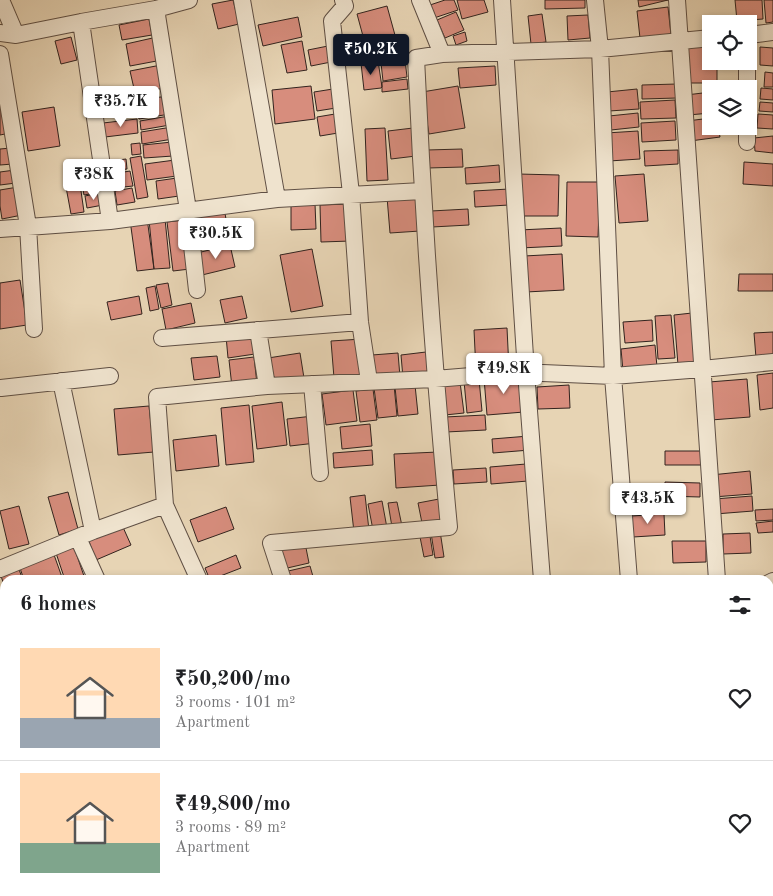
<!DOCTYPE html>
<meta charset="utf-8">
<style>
body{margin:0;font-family:"Old Standard TT",serif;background:#f6f6f6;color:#202124;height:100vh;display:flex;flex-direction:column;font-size:19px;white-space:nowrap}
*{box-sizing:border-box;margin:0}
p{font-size:16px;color:#757577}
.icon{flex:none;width:28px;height:28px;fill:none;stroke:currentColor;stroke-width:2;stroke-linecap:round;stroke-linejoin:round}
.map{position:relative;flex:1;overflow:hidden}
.side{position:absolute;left:0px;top:575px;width:774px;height:321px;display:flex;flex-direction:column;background:#fff;border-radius:15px 15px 0 0;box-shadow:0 2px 8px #0003}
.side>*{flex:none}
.fabs{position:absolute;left:702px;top:15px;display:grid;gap:10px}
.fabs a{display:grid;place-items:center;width:55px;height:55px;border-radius:0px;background:#fff;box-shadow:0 2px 8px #0003;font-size:25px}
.price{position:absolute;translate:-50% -42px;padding:0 11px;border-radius:5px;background:#fff;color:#222;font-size:16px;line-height:32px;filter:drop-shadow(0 1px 2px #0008)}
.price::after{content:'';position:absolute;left:50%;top:30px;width:15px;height:11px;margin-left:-8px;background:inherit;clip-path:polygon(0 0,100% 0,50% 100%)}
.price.current{background:#111827;color:#fff}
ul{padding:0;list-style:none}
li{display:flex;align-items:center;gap:15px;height:125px;padding:0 20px}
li+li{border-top:1px solid #e0e0e0}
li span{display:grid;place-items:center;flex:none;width:140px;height:100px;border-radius:0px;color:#555}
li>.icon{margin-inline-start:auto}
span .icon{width:60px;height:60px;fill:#fffc;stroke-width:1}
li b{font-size:21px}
h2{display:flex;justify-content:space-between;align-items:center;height:60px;padding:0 20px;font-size:21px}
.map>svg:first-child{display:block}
.building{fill:#d78d7d;stroke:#32231e}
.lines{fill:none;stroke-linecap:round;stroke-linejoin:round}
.minor-casing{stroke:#5f4f44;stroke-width:18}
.minor{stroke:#efe3ce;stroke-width:16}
</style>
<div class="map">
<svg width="773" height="896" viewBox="0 0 773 896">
<rect width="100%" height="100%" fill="#e7d4b4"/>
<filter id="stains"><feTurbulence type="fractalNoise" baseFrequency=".004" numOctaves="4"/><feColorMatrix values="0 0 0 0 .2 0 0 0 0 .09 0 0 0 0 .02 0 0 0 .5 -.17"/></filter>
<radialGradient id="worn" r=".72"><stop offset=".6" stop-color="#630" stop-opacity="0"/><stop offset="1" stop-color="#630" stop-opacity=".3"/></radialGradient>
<path class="building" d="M233,0L239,24L218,29L212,4Z
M445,0H454L458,10L434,18L430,5Z
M457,0H484L488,12L462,19Z
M545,0H585V8L545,9Z
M638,0H668L639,7Z
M735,0H762L763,19L737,21Z
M764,0H773V22L766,23Z
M387,6L401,57L380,63L379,59L370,62L357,14Z
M668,7L671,35L640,38L637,11Z
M456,12L464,30L445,38L437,20Z
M542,14L546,42L531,44L528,16Z
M588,15L590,38L568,40L567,16Z
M298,17L302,37L263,46L258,25Z
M149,19L152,35L122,40L119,25Z
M465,32L467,41L456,45L453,36Z
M71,37L77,60L61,64L55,41Z
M157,37L162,60L130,66L126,44Z
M302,41L307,70L287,73L281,45Z
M328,46L331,62L311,66L308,50Z
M687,46H711V61H717V83H687Z
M760,47L773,48V66L760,65Z
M405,60L407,77L383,81L381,63Z
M378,61L382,87L381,88L364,90L361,63Z
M161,65L165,88L135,93L130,71Z
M495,66L496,85L460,88L458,68Z
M765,72L773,73V87H764Z
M407,79L408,89L382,92V82Z
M677,84V98L642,99V85Z
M311,86L315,119L275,124L272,90Z
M458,86L465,128L429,134L422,92Z
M761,88L773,89V100L760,99Z
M333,89L336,108L317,111L314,92Z
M637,89L639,109L609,111L607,92Z
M711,92V113L688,115L686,95Z
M167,96L170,114L139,119L135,101Z
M675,100L676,118L641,119L640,102Z
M0,101L10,133L0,135Z
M760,102L773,103V112L759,111Z
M54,107L60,146L28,151L22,112Z
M638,113L639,127L611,130L609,116Z
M335,114L338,133L320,136L317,117Z
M758,114L773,115V129L757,128Z
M169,116L170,125L141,130L140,121Z
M711,118V126H718L720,137L690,141L687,121Z
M137,119L138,133L105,137L103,123Z
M675,121L676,140L642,142L641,123Z
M172,127L173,139L142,144L141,132Z
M385,128L388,180L367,181L365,129Z
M413,128L416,156L391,159L388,131Z
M638,131L640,159L609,161L606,133Z
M773,136V153L755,151L754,138Z
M172,142L173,156L144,158L143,145Z
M140,143L141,154L132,155L131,144Z
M11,148L13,164L0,165V149Z
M462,149L463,167L428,168L427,150Z
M678,150V164L645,166L644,151Z
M141,156L148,197L137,199L130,158Z
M126,159L127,169L111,171L110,161Z
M175,160L177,176L147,180L145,164Z
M744,162L773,164V186L743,184Z
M499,165L500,182L466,184L465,168Z
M15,170L16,183L0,185V172Z
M130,171L133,186L114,188L112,174Z
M518,174L559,175L558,216H517Z
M644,174L648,221L619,223L615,176Z
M177,178L179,196L158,199L156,181Z
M99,181L101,192L84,195L82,184Z
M567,182H600L598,237L566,236Z
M80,184L84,212L71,214L66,187Z
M18,187L22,215L2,219L0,206V190Z
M132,188L135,202L117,205L115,191Z
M509,189V205L475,207L474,191Z
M100,193L103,205L87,208L85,196Z
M416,194L420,231L390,233L387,197Z
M315,204L316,229L291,230V205Z
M350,204L351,241L321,242L320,205Z
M224,208L228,230L197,235L194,213Z
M468,209L469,225L432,227L431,211Z
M147,218L154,269L137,271L130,220Z
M165,219L170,268L154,269L149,220Z
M184,220L190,269L173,271L167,222Z
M561,228L562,246L520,248L519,230Z
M230,245L235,267L202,275L197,253Z
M312,249L323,306L291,312L280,255Z
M562,254L564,290L526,292L524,256Z
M739,274H773V291H738Z
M20,280L27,325L0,329V283Z
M168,283L172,305L161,308L156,285Z
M155,286L159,309L150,311L146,288Z
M139,296L142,314L111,320L107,302Z
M242,296L247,318L225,323L220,300Z
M191,303L195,323L166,330L162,309Z
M692,313L696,363L678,365L674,315Z
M671,315L675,358L658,359L655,316Z
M652,320L653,341L625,343L623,322Z
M507,328L509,369L476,371L474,330Z
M773,332V357L756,358L754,333Z
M252,333L255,354L228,358L226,336Z
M362,339L364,376L334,378L331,341Z
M655,345L657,367L623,371L621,349Z
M426,352L428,375L403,378L401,355Z
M300,353L304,378L272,384L268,358Z
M398,353L400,377L374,379L372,355Z
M217,356L220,377L194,380L191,358Z
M254,357L257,384L232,387L229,360Z
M773,373V408L760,410L757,375Z
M521,375L524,412L487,415L484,378Z
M479,379L482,411L467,413L464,381Z
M747,379L750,417L711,420L709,382Z
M460,382L464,413L445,415L441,384Z
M394,385L397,416L378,418L374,388Z
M415,385L418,414L398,416L395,387Z
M569,385L570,408L538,409L537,387Z
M373,389L377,420L360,422L356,391Z
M353,390L357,421L326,425L322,394Z
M282,402L287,445L257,449L252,406Z
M249,405L254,462L226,465L221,408Z
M149,406L154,452L118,455L114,409Z
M485,415L486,430L446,432L445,417Z
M313,416L316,443L290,446L287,419Z
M370,424L372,446L342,449L340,427Z
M216,435L219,466L176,471L173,440Z
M529,436L530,450L493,453L492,439Z
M372,450L373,465L334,468L333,453Z
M665,451H701V465H665Z
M438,452L440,485L396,488L394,454Z
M526,464L528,481L491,484L490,467Z
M486,468L487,482L454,484L453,470Z
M750,471L752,494L713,497L711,475Z
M665,482L700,483V497L665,496Z
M68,492L78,529L59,535L48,497Z
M365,495L369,530L354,532L350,497Z
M752,496L753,511L715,514L714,499Z
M439,499L443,524L423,528L418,503Z
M382,501L387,528L373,530L368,504Z
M397,502L402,526L392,527L388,503Z
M19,506L29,544L9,549L0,511Z
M226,507L234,529L198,542L190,520Z
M773,509V520L756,521L755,510Z
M664,514L665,535L633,537L631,516Z
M773,521V532L758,533L756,523Z
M122,525L131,545L96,560L88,539Z
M429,530L433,555L424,557L419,532Z
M440,531L444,557L435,558L431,533Z
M750,533L751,553L723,554V534Z
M672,541H706V562L673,563Z
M305,543L309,563L283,569L279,549Z
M74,547L85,579L65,580L56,553Z
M53,552L63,580H24L19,565Z
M236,555L241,568L210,580L205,568Z
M310,566L314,580H286L284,572Z
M18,567L23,580H5V588L0,573Z
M769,593L773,600V644L771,645L769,640Z
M0,627L5,642V653L0,654Z
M769,646L773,657V659L769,661Z
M773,694V706L769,697V695Z
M769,704L773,713V726L769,728Z
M769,872H771L773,878V896H762L761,891H769Z
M80,891H99L101,896H81Z
M103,891H120L121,896H104Z
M123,891H140L142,896H124Z
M163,891H181L182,896H164Z
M183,891H208L189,896H184Z
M216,891L217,896H197Z
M253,891H274L276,896H238Z
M541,891H560L561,896H543Z
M735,891L736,896H709L708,892Z"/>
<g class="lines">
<g class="minor-casing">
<path id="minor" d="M1,0L16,35
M242,0L277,199
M343,0L345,6L332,21L351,194L360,322L369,381
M420,0L442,54
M502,0L526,372L542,580
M595,0L600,49L613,376L629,580
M677,0L717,580
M156,9L188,210L197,290
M81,22L110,221
M0,33L16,35L81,22L156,9L189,0
M749,35L773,32
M0,54L28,226L34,329
M747,61V89
M747,126V142
M0,229L110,221L277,199L422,191
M258,330L267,386
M162,338L360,322
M61,381L93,531
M312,384L320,473
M1,388L110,376
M165,505L199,580
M78,538L97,580
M0,569L93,531L165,505L157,397L267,386L435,379L519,372L613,376L702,369L773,362
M283,580L271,543L449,527C434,371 423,214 416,58L442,54L600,49L711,38
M769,583L773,581
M769,685L773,683
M769,773L773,769
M0,775L5,656
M769,785L773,791
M226,891L228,896
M324,891L326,896
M741,891L742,896
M42,896L58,891
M342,896L348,891
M495,896L507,891
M659,896L670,891"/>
</g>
<use href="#minor" class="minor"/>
</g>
<rect width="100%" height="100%" filter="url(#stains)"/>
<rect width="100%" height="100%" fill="url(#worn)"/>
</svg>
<div class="fabs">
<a><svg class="icon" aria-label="locate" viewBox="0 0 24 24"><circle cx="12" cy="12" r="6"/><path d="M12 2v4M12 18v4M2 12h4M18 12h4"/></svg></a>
<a><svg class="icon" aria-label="layers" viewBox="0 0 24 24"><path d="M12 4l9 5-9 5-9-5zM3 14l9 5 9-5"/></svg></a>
</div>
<b class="price current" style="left:371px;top:76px">₹50.2K</b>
<b class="price" style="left:121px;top:128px">₹35.7K</b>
<b class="price" style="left:94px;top:201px">₹38K</b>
<b class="price" style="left:216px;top:260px">₹30.5K</b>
<b class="price" style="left:504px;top:395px">₹49.8K</b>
<b class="price" style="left:648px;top:525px">₹43.5K</b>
<section class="side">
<h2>6 homes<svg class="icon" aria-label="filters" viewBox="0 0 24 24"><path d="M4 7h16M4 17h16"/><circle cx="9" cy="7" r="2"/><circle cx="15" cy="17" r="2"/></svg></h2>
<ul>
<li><span style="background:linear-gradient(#ffd9b3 70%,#9aa5b1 0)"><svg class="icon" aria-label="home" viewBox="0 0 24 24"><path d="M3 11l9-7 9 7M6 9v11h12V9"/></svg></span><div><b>₹50,200/mo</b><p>3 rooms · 101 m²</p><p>Apartment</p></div><svg class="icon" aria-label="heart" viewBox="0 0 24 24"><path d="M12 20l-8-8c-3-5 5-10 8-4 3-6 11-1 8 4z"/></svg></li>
<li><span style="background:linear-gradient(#ffd9b3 70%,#7fa58c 0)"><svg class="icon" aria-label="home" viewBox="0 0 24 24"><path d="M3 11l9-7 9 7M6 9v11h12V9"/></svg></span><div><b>₹49,800/mo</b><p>3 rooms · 89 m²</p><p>Apartment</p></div><svg class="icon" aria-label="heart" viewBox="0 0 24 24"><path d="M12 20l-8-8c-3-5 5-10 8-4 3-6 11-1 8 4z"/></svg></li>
</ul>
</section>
</div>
